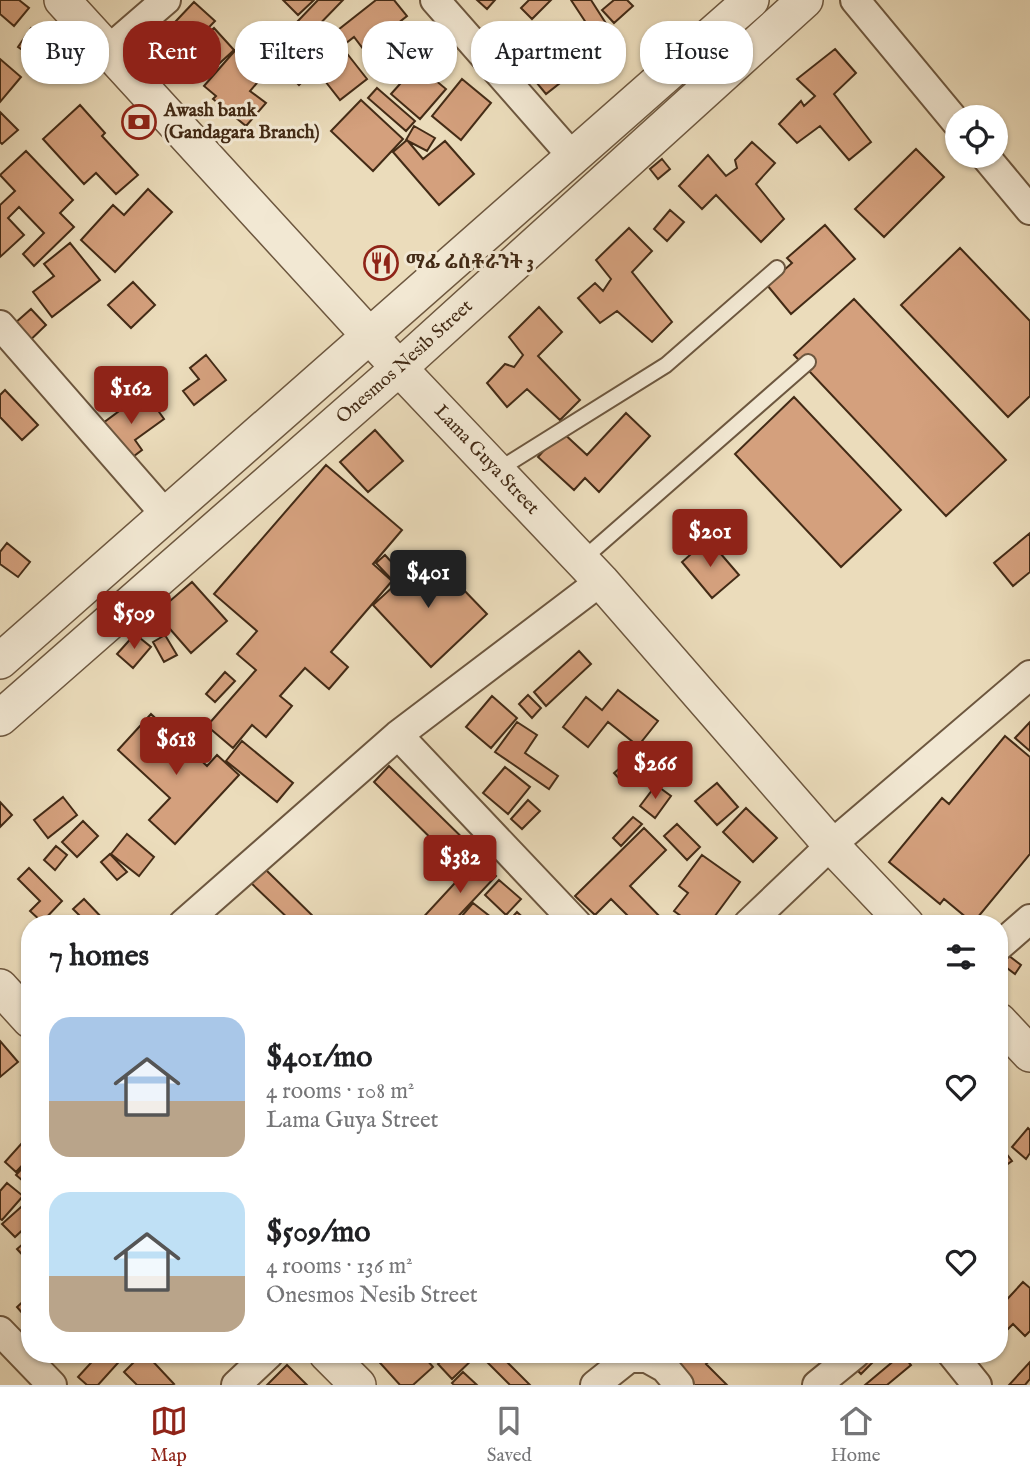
<!DOCTYPE html>
<meta charset="utf-8">
<style>
body{margin:0;font-family:"IM FELL English","Noto Serif Ethiopic",serif;background:#f2f2f2;color:#202124;height:100vh;display:flex;flex-direction:column;font-size:26px;white-space:nowrap}
*{box-sizing:border-box;margin:0}
p{font-size:23px;color:#757577}
.icon{flex:none;width:38px;height:38px;fill:none;stroke:currentColor;stroke-width:2;stroke-linecap:round;stroke-linejoin:round}
.map{position:relative;flex:1;overflow:hidden}
.drawer{position:absolute;left:21px;top:915px;width:987px;height:448px;display:flex;flex-direction:column;background:#fff;border-radius:28px;box-shadow:0 2px 5px #0004}
.drawer>*{flex:none}
.guide{position:absolute;left:21px;top:21px;width:989px;height:63px;display:flex;gap:14px}
.controls{position:absolute;left:945px;top:105px;display:grid;gap:14px}
.controls a{display:grid;place-items:center;width:63px;height:63px;border-radius:50%;background:#fff;box-shadow:0 2px 5px #0004;font-size:35px}
.price{position:absolute;translate:-50% -60px;padding:0 16px;border-radius:7px;background:#8f2418;color:#fff;font-size:23px;line-height:46px;filter:drop-shadow(0 2px 4px #0008)}
.price::after{content:'';position:absolute;left:50%;top:42px;width:21px;height:16px;margin-left:-10px;background:inherit;clip-path:polygon(0 0,100% 0,50% 100%)}
.price.selected{background:#222;color:#fff}
ul{padding:0;list-style:none}
li{display:flex;align-items:center;gap:21px;height:175px;padding:0 28px}
li span{display:grid;place-items:center;flex:none;width:196px;height:140px;border-radius:21px;color:#555}
li>.icon{margin-inline-start:auto}
span .icon{width:84px;height:84px;fill:#fffc;stroke-width:1}
li b{font-size:30px}
h2{display:flex;justify-content:space-between;align-items:center;height:84px;padding:0 28px;font-size:30px}
.chip{padding:0 24px;border-radius:28px;background:#fff;box-shadow:0 2px 5px #0004;font-size:24px;line-height:63px}
.chip.selected{background:#8f2418;color:#fff}
.tab-bar{display:flex;justify-content:space-around;align-items:center;height:98px;border-top:2px solid #e0e0e0;background:#fff;font-size:19px;color:#757577}
.tab-bar a{display:grid;justify-items:center;gap:4px}
.tab-bar .selected{color:#8f2418}
.map>svg:first-child{display:block}
.building{fill:#d4a07d;stroke:#432b16;stroke-width:2}
.lines{fill:none;stroke-linecap:round;stroke-linejoin:round}
.service-casing{stroke:#6d573f;stroke-width:18}
.minor-casing{stroke:#6d573f;stroke-width:32}
.tertiary-casing{stroke:#6d573f;stroke-width:38}
.service{stroke:#f2e8d3;stroke-width:14}
.minor{stroke:#f2e8d3;stroke-width:28}
.tertiary{stroke:#f2e8d3;stroke-width:35}
.labels{text-anchor:middle;dominant-baseline:central;stroke-width:6;stroke-linejoin:round;paint-order:stroke}
.poi-label{font-size:19px;font-weight:bold;fill:#432b16;stroke:#f2e8d3;text-anchor:start}
.street-label{font-size:19px;fill:#432b16;stroke:#f2e8d3}
</style>
<div class="map">
<svg width="1030" height="1385" viewBox="0 0 1030 1385">
<rect width="100%" height="100%" fill="#ebdcbb"/>
<filter id="stains"><feTurbulence type="fractalNoise" baseFrequency=".00286" numOctaves="4"/><feColorMatrix values="0 0 0 0 .2 0 0 0 0 .09 0 0 0 0 .02 0 0 0 .5 -.17"/></filter>
<radialGradient id="worn" r=".72"><stop offset=".6" stop-color="#630" stop-opacity="0"/><stop offset="1" stop-color="#630" stop-opacity=".3"/></radialGradient>
<path class="building" d="M0,0H19L29,8L14,26L0,14Z
M283,0H314L298,15Z
M318,0H343L309,35L296,23Z
M376,0H394L407,16L364,50L354,37L314,68L305,56Z
M477,0H495L487,9Z
M529,0H551L532,19L521,8Z
M571,0H591L614,36L600,44Z
M614,0H627L633,6L614,23L602,10Z
M194,2L215,21L181,56L169,44L184,28L176,21Z
M273,25L283,37L268,49L258,38Z
M31,28L58,45L45,65L18,47Z
M214,28L234,50L209,73L189,51Z
M246,38L275,62L250,91L266,103L246,126L213,99L216,96L204,86Z
M283,42L312,72L299,85L270,55Z
M578,49L588,61L546,94L536,82Z
M835,49L856,73L834,94L871,142L849,160L820,126L797,143L779,124L801,101L804,106L815,96L797,79Z
M345,51L367,79L340,100L318,72Z
M0,59L21,77L0,102Z
M417,65L446,89L420,119L391,94Z
M462,79L491,103L461,140L432,116Z
M377,88L415,121L406,131L368,98Z
M361,100L403,139L373,171L331,131Z
M80,105L105,133L102,136L138,175L116,194L96,173L84,184L43,139Z
M0,112L18,130L2,144L0,142Z
M414,126L435,138L427,151L406,140Z
M407,140L423,159L445,141L474,174L439,205L393,152Z
M752,142L775,163L756,184L784,219L761,242L716,195L702,209L679,186L708,155L726,176L737,168L735,160Z
M916,149L944,177L884,237L855,209Z
M26,151L73,200L60,213L74,227L34,266L23,254L44,233L19,207L8,218L24,235L0,257V205L15,191L0,175Z
M662,159L670,169L658,179L650,169Z
M148,189L172,212L115,272L81,240L113,205L124,215Z
M670,210L684,222L667,241L654,229Z
M825,225L855,259L791,314L767,285L792,263L787,258Z
M629,228L652,251L632,272L672,322L652,342L617,311L600,323L578,298L595,283L603,291L611,279L596,260Z
M70,243L100,280L52,317L33,292L54,276L44,264Z
M960,248L1030,321V396L1008,417L901,305Z
M133,282L155,305L131,328L108,305Z
M854,299L1006,460L946,516L794,355Z
M539,307L562,332L538,356L580,400L560,420L527,389L507,407L487,383L505,364L514,367L523,355L509,337Z
M31,309L46,325L22,348L6,331Z
M206,355L226,380L194,405L183,391L199,379L190,368Z
M5,390L38,425L22,440L0,417V395Z
M145,392L164,419L135,440L142,450L126,462L99,426Z
M794,397L901,510L841,567L735,454Z
M626,413L650,436L599,492L585,478L574,490L538,457L561,431L587,455Z
M375,430L403,461L368,492L340,462Z
M326,465L402,530L373,564L392,581L331,652L348,667L329,689L305,668L280,696L292,706L266,737L252,725L233,748L207,726L256,670L237,654L257,631L214,594Z
M1030,533V572L1013,586L994,563Z
M708,539L739,575L712,598L682,562Z
M7,543L30,562L18,577L0,564V552Z
M385,555L410,582L434,559L487,614L431,667L373,605L396,584L376,563Z
M192,582L227,621L191,653L156,613Z
M135,634L151,647L133,668L117,654Z
M165,635L177,655L164,662L153,642Z
M579,651L591,664L546,706L534,692Z
M225,672L235,681L215,702L206,694Z
M618,690L658,721L638,746L608,722L588,747L563,727L586,697L602,710Z
M528,695L541,708L532,718L519,704Z
M492,696L517,718L491,748L466,727Z
M151,714L207,766L217,755L239,775L175,844L149,820L170,798L118,750Z
M517,722L537,735L525,753L558,776L549,789L495,752Z
M1030,722V751L1015,738Z
M1005,736L1030,757V854L973,923L944,899L940,904L889,862L942,798L949,804Z
M242,741L293,783L277,802L226,761Z
M636,754L646,766L625,785L614,773Z
M389,766L479,854L463,870L374,782Z
M505,767L530,787L508,814L483,793Z
M717,783L738,807L717,825L695,801Z
M656,785L671,796L655,818L640,806Z
M63,797L77,815L48,838L34,820Z
M528,800L540,811L522,829L511,819Z
M0,802L12,815L0,827Z
M746,808L777,838L753,862L723,832Z
M633,817L642,824L621,846L613,838Z
M83,821L98,836L77,857L62,842Z
M677,824L700,847L687,860L664,836Z
M644,828L666,850L630,886L664,921L661,924H636L611,899L595,915L575,896Z
M127,834L154,857L139,876L111,854Z
M56,846L67,855L55,870L44,860Z
M110,854L127,872L117,880L101,862Z
M702,855L740,882L709,924H692L674,911L688,893L679,886Z
M478,858L496,876L451,924H417Z
M29,868L62,901L42,922L30,911L40,901L18,879Z
M264,868L321,924H294L250,882Z
M499,880L521,899L506,915L485,895Z
M84,899L105,921L101,924H88L73,909Z
M473,903L492,918L487,924H455Z
M517,912L530,924H506Z
M1004,952L1021,965L1015,974L999,962V958Z
M0,1041L18,1062L0,1077Z
M1028,1128L1030,1130V1153L1026,1159L1012,1147Z
M30,1134V1157L16,1172L5,1162Z
M999,1144L1012,1161L999,1170Z
M27,1163L30,1165V1187L16,1175Z
M7,1183L23,1196L2,1220L0,1219V1191Z
M30,1199V1223L15,1237L2,1224Z
M30,1238V1260L28,1261L17,1249Z
M1023,1282L1030,1288V1331L1025,1336L1013,1324L999,1338V1308Z
M28,1297L30,1299L29,1321L17,1307Z
M99,1354H126L98,1385H87L78,1377Z
M142,1354H146L174,1384L172,1385H137L124,1372Z
M372,1354H397L399,1357L401,1354H422L433,1367L413,1385H400Z
M448,1354H474L476,1356L452,1379L438,1364Z
M479,1354H499L530,1385H510Z
M685,1354H717L706,1364L727,1385H694L675,1364Z
M858,1354H870L875,1360L861,1374L850,1363Z
M902,1354L911,1365L887,1385H865Z
M1030,1362V1379L1025,1385H1009Z
M287,1365L307,1385H267Z
M463,1372L477,1385H454L452,1383Z"/>
<g class="lines">
<g class="service-casing">
<path id="service" d="M498,470L666,365L777,268
M582,560L808,362"/>
</g>
<g class="minor-casing">
<path id="minor" d="M435,0L573,157
M855,0L957,123
M108,50L166,0
M985,156L1030,210
M0,325L166,515
M398,735L577,924
M183,924L398,735L601,581
M748,924L831,845L1030,675
M999,946L1030,919
M0,1331L52,1385
M952,1354L977,1385
M236,1385L269,1354
M595,1385L629,1358H647L665,1368L679,1385
M817,1385L855,1354"/>
</g>
<g class="tertiary-casing">
<g id="tertiary">
<path id="s1" d="M62,0L399,368L601,581L831,845L906,924"/>
<path d="M0,661L751,0"/>
<path id="s2" d="M0,718L399,368L805,0"/>
<path d="M0,987L30,1020"/>
<path d="M999,1021L1030,1054"/>
<path d="M327,1354L358,1385"/>
</g>
</g>
<use href="#service" class="service"/>
<use href="#minor" class="minor"/>
<use href="#tertiary" class="tertiary"/>
</g>
<defs>
<g id="bank-ring" transform="scale(1.75)"><circle r="9.5" fill="#f2e8d3" stroke="#8f2418" stroke-width="1.5"/><path d="M-6-4H6V4H-6ZM0-2.3a2.3 2.3 0 1 0 0 4.6a2.3 2.3 0 1 0 0-4.6Z" fill="#8f2418"/></g>
<g id="restaurant-ring" transform="scale(1.75)"><circle r="9.5" fill="#f2e8d3" stroke="#8f2418" stroke-width="1.5"/><path d="M-5-6h1v4h1v-4h1v4h1v-4h1v5L-1.5 .5V6h-2V.5L-5-1ZM5-6V6H3V1.5H1.5Q1.5-4 5-6Z" fill="#8f2418"/></g>
</defs>
<g fill-rule="evenodd">
<use href="#bank-ring" x="139" y="122"/>
<use href="#restaurant-ring" x="381" y="263"/>
</g>
<g class="labels">
<g class="poi-label">
<text x="164" y="111">Awash bank<tspan x="164" dy="22">(Gandagara Branch)</tspan></text>
<text x="406" y="263">ማፊ ሬስቶራንት 3</text>
</g>
<g class="street-label">
<text stroke="none"><textPath href="#s2" startOffset="539">Onesmos Nesib Street</textPath></text>
<text stroke="none"><textPath href="#s1" startOffset="626">Lama Guya Street</textPath></text>
</g>
</g>
<rect width="100%" height="100%" filter="url(#stains)"/>
<rect width="100%" height="100%" fill="url(#worn)"/>
</svg>
<div class="controls">
<a><svg class="icon" aria-label="locate" viewBox="0 0 24 24"><circle cx="12" cy="12" r="6"/><path d="M12 2v4M12 18v4M2 12h4M18 12h4"/></svg></a>
</div>
<b class="price" style="left:131px;top:426px">$162</b>
<b class="price" style="left:710px;top:569px">$201</b>
<b class="price selected" style="left:428px;top:610px">$401</b>
<b class="price" style="left:134px;top:651px">$509</b>
<b class="price" style="left:176px;top:777px">$618</b>
<b class="price" style="left:655px;top:801px">$266</b>
<b class="price" style="left:460px;top:895px">$382</b>
<div class="guide">
<a class="chip">Buy</a>
<a class="chip selected">Rent</a>
<a class="chip">Filters</a>
<a class="chip">New</a>
<a class="chip">Apartment</a>
<a class="chip">House</a>
</div>
<section class="drawer">
<h2>7 homes<svg class="icon" aria-label="filters" viewBox="0 0 24 24"><path d="M4 7h16M4 17h16"/><circle cx="9" cy="7" r="2"/><circle cx="15" cy="17" r="2"/></svg></h2>
<ul>
<li><span style="background:linear-gradient(#a9c7e8 60%,#b9a48a 0)"><svg class="icon" aria-label="home" viewBox="0 0 24 24"><path d="M3 11l9-7 9 7M6 9v11h12V9"/></svg></span><div><b>$401/mo</b><p>4 rooms · 108 m²</p><p>Lama Guya Street</p></div><svg class="icon" aria-label="heart" viewBox="0 0 24 24"><path d="M12 20l-8-8c-3-5 5-10 8-4 3-6 11-1 8 4z"/></svg></li>
<li><span style="background:linear-gradient(#bfe0f5 60%,#b9a48a 0)"><svg class="icon" aria-label="home" viewBox="0 0 24 24"><path d="M3 11l9-7 9 7M6 9v11h12V9"/></svg></span><div><b>$509/mo</b><p>4 rooms · 136 m²</p><p>Onesmos Nesib Street</p></div><svg class="icon" aria-label="heart" viewBox="0 0 24 24"><path d="M12 20l-8-8c-3-5 5-10 8-4 3-6 11-1 8 4z"/></svg></li>
</ul>
</section>
</div>
<nav class="tab-bar">
<a class="selected"><svg class="icon" aria-label="map" viewBox="0 0 24 24"><path d="M3 6l6-2 6 2 6-2v14l-6 2-6-2-6 2zM9 4v14M15 6v14"/></svg>Map</a>
<a><svg class="icon" aria-label="saved" viewBox="0 0 24 24"><path d="M7 4h10v16l-5-4-5 4z"/></svg>Saved</a>
<a><svg class="icon" aria-label="home" viewBox="0 0 24 24"><path d="M3 11l9-7 9 7M6 9v11h12V9"/></svg>Home</a>
</nav>
